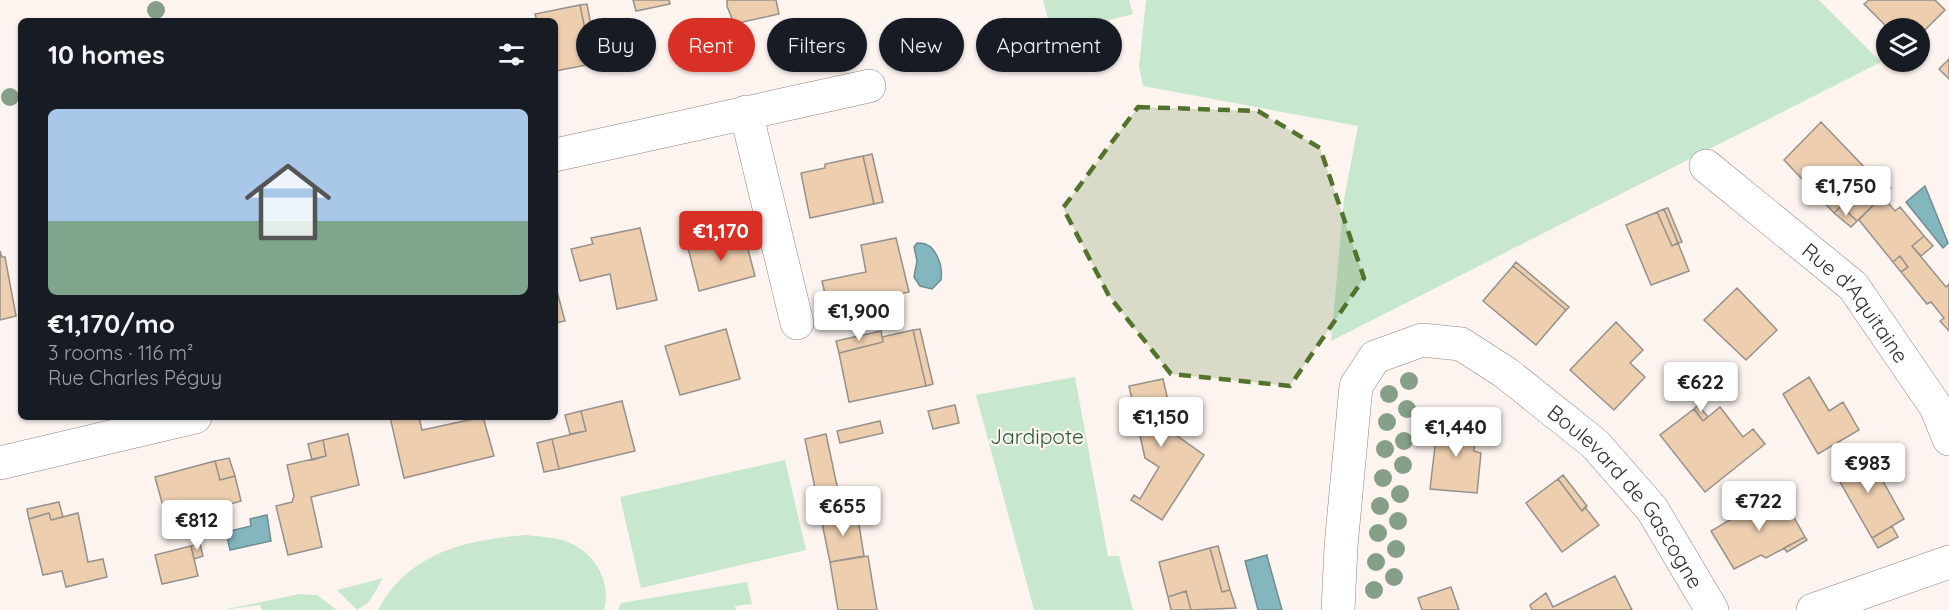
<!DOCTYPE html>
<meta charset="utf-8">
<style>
body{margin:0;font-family:Quicksand,sans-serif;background:#20242c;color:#f1f3f6;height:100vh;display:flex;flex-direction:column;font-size:22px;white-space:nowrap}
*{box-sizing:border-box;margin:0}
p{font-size:20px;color:#9ea1a6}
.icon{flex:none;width:33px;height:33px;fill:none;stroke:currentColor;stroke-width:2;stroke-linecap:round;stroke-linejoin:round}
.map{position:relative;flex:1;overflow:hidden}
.side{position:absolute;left:18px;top:18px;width:540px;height:402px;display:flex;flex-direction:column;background:#171b24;border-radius:9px;box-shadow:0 2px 4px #0004}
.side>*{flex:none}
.top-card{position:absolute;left:576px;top:18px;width:570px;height:54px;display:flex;gap:12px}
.buttons{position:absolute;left:1876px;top:18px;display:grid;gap:12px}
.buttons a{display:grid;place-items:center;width:54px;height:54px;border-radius:50%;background:#171b24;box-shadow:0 2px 4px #0004;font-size:30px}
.price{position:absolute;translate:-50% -51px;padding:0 14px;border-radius:6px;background:#fff;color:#222;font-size:20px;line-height:39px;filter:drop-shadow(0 2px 3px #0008)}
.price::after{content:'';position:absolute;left:50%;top:36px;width:18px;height:14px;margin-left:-9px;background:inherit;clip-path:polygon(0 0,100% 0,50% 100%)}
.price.active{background:#d93025;color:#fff}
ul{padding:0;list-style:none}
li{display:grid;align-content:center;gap:12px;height:318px;padding:0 30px}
li span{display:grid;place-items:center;height:186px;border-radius:9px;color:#555}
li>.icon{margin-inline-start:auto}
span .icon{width:108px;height:108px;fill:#fffc;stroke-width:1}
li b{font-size:26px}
h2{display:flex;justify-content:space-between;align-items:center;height:72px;padding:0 30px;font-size:26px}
.pill{padding:0 21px;border-radius:27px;background:#171b24;box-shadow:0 2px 4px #0004;font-size:21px;line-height:54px}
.pill.active{background:#d93025;color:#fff}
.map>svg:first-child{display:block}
.green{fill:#c7e7ce}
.water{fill:#84b6bd;stroke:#6c8e93;stroke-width:1.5}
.building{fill:#edceaf;stroke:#96918b;stroke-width:1.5}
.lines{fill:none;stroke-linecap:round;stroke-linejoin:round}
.minor-casing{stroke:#8b8480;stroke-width:34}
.minor{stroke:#fff;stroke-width:33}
.tree{fill:#869f89}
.marked{fill:#52732b;fill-opacity:0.2;stroke:#52732b;stroke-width:4.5;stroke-dasharray:12 8;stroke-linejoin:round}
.labels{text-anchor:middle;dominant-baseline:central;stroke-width:4.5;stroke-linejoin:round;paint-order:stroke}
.street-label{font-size:21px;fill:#353130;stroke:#fdf4f0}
.park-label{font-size:21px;fill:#245a35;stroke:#fdf4f0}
</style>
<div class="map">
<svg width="1949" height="610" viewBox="0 0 1949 610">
<rect width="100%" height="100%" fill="#fdf4f0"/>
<path class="green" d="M1043,0H1129L1133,14L1052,35Z
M1146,0H1819L1881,62L1331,341L1344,199L1358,126L1143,86L1139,67Z
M1075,377L1108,556H1119L1133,610H1034L976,395Z
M785,460L806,550L641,588L620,497Z
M527,535C541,537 555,537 568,542C595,553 612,582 604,610H378C409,552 466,540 527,535Z
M383,578L369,602L357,610L337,590Z
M747,582L752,604L735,606L736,610H618L621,603Z
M300,594L317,595L337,610H262L260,605L222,610Z"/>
<path class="water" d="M1925,186L1948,243L1943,248L1906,202Z
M917,243C936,241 943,266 941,280L932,289L920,286L914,277L917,261L914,247Z
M267,515L271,541L230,550L226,532L251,526L250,519Z
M1267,555V556L1282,610H1258L1245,561Z"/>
<path class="building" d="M633,0H669L670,4L636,11Z
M727,0H776L779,14L734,24L727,6Z
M1869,0H1935L1945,10L1920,35V28H1888L1864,4Z
M587,4L598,62L592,64L580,5Z
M580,5L592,64L555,71V21H537L535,14Z
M1949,59V79L1939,69Z
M1821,122L1869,172L1872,168L1891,188L1857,221L1841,206L1834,213L1784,160Z
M872,154L883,202L874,204L863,156Z
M863,156L874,204L810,218L801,173L825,168V164Z
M1882,196L1895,211L1900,207L1924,236L1912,246L1946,287L1949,284V331L1940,321L1944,318L1931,302L1927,304L1901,272L1908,267L1900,256L1893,262L1859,220Z
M1841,206L1857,221L1851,227L1834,213Z
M1668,208L1682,242L1678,243L1664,209Z
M1664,209L1678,243L1672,246L1657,212Z
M1657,212L1672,246L1678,243L1689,271L1651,285L1626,225Z
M741,220L744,234L726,238L722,225Z
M640,228L657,300L617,309L610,274L580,281L571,249L593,244L591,238Z
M744,234L755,276L699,291L688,248Z
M1924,236L1933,246L1921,256L1912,246Z
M896,238L909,292L829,310L822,281L866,272L861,245Z
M0,251L2,257H5L16,316L0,320Z
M1900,256L1908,267L1901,272L1893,262Z
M1516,262L1569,307L1566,310L1513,266Z
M1513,266L1566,310L1536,345L1483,301Z
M555,284L565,321L555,323Z
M1737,288L1777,330L1746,360L1704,320Z
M1616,322L1643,350L1630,363L1645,377L1614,410L1570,370Z
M726,329L740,379L680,395L665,346Z
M920,329L933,384L926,386L913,330Z
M913,330L926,386L849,402L839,353L883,342L882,337Z
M881,331L883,342L839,353L836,341Z
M1809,377L1829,411L1843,402L1859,430L1818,454L1783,394Z
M1163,379L1176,435L1204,455L1162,520L1131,500L1134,495L1140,499L1159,467L1145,458L1129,386Z
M622,401L635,451L559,469L552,439L586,431L581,411Z
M955,405L959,423L933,429L928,411Z
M1698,405L1708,417L1703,421L1694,409Z
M1720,407L1743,437L1753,429L1765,444L1705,492L1660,435L1694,409L1703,421Z
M581,411L586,431L570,434L565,415Z
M390,417H419L422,430L483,417L494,456L404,478Z
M1438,420L1477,423L1474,451L1481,453L1477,493L1430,489Z
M880,421L883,433L840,443L837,431Z
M348,434L359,485L311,497L322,547L288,555L276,506L292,502L294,496L287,465L326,456L323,440Z
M826,434L843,514L821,518L805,439Z
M552,439L559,469L544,472L537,443Z
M323,440L326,456L312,460L308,444Z
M1866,447L1875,465L1869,468L1859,451Z
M1859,451L1869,468L1874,465L1904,519L1872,538L1832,468Z
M229,458L235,476L220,480L215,461Z
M215,461L220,480L235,476L241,501L227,505L231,523L194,533L186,503L164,510L155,477Z
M1563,475L1587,506L1582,511L1558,479Z
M1558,479L1582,511L1585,507L1599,525L1562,552L1526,503Z
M1779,491L1805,537L1766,558L1761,555L1734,569L1711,531Z
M59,502L63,517L51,520L49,513L29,519L27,509Z
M857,512L864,556L830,562L821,518Z
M49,513L51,520L78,513L88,562L103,559L107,577L66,587L62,571L43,575L29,519Z
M1892,526L1898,537L1878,548L1872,538Z
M1805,537L1807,540L1787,552L1784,548Z
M200,544L203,556L194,559L191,546Z
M191,546L198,576L162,584L155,555Z
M1218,546L1230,590L1222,592L1210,548Z
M1210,548L1222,592L1230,590L1236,608L1191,610L1186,591L1168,597L1159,562Z
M868,556L877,610H838L830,562Z
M1615,576L1632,610H1532L1530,605L1546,593L1553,607Z
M1451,587L1459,610H1422L1418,598Z
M1186,591L1191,610H1171L1168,597Z"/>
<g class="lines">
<g class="minor-casing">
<g id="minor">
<path d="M746,112L797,323"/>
<path d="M555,155L869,86"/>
<path id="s1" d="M1706,166L1853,286L1936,407L1949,439"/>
<path d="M0,463L195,417"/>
<path id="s2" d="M1338,610L1341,546L1356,386L1375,357L1422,340L1461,344L1506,373L1595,444L1652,509L1712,610"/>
<path d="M1813,610L1949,562"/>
</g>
</g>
<use href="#minor" class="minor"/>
</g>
<g class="tree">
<circle cx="156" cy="10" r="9"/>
<circle cx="10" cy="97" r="9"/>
<circle cx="1409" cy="381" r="9"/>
<circle cx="1389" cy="394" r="9"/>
<circle cx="1407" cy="409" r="9"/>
<circle cx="1387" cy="422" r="9"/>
<circle cx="1404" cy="441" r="9"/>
<circle cx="1385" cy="449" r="9"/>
<circle cx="1403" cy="465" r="9"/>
<circle cx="1383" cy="478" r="9"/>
<circle cx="1400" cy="494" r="9"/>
<circle cx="1380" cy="506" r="9"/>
<circle cx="1398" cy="521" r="9"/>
<circle cx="1378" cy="533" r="9"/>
<circle cx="1396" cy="549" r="9"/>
<circle cx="1376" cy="562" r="9"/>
<circle cx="1394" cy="577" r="9"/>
<circle cx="1374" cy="590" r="9"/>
</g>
<path class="marked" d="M1138,107L1258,111L1320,148L1364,278L1290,386L1171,374L1109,296L1063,208Z"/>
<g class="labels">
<g class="street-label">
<text stroke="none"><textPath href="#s1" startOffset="204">Rue d'Aquitaine</textPath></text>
<text stroke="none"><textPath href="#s2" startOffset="576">Boulevard de Gascogne</textPath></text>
</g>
<g class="park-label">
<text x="1037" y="436">Jardipote</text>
</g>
</g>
</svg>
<div class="buttons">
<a><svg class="icon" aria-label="layers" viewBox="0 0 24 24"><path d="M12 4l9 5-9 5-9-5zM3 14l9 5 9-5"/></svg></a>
</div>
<b class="price" style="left:1846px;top:217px">€1,750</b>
<b class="price active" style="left:721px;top:262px">€1,170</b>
<b class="price" style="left:859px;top:342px">€1,900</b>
<b class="price" style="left:1701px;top:413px">€622</b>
<b class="price" style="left:1161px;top:448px">€1,150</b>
<b class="price" style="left:1456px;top:458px">€1,440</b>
<b class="price" style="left:1868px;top:494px">€983</b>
<b class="price" style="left:1759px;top:532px">€722</b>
<b class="price" style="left:843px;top:537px">€655</b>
<b class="price" style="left:197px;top:551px">€812</b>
<div class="top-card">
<a class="pill">Buy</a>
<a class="pill active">Rent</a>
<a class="pill">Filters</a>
<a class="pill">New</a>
<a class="pill">Apartment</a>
</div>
<section class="side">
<h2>10 homes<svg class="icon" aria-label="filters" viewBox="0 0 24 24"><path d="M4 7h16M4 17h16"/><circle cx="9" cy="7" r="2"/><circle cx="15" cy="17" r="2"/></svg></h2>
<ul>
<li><span style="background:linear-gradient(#a9c7e8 60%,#7fa58c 0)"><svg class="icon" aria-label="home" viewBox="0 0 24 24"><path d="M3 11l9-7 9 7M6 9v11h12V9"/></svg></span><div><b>€1,170/mo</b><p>3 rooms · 116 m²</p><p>Rue Charles Péguy</p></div></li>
</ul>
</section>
</div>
